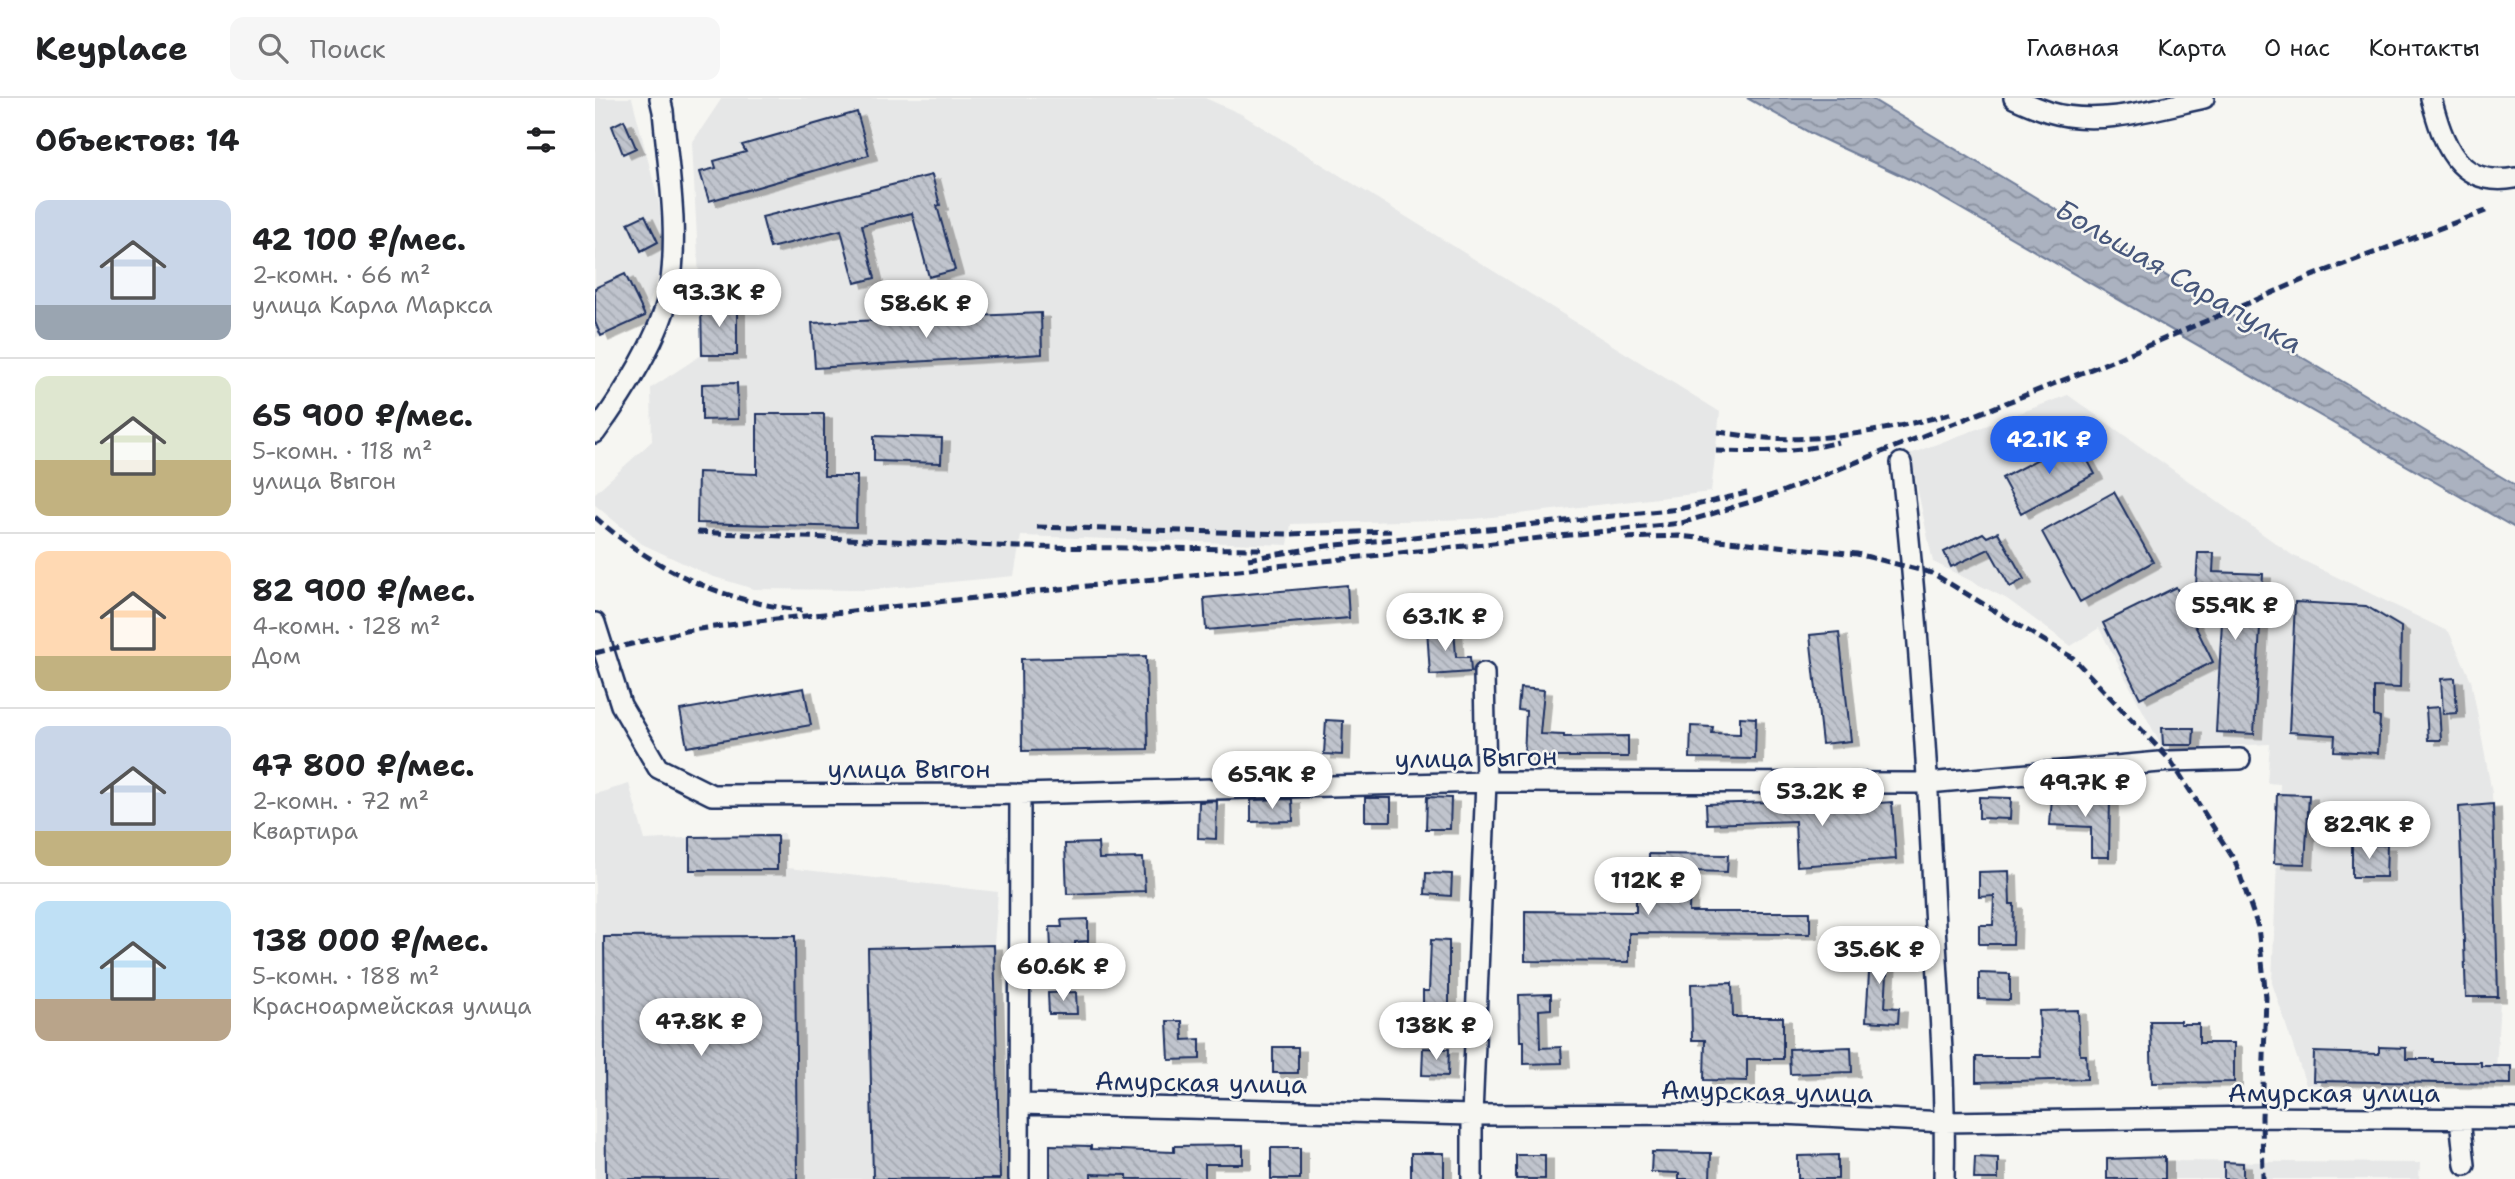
<!DOCTYPE html>
<html lang="ru">
<meta charset="utf-8">
<style>
body{margin:0;font-family:"Shantell Sans",sans-serif;background:#f6f6f6;color:#202124;height:100vh;display:flex;flex-direction:column;font-size:26px;white-space:nowrap}
*{box-sizing:border-box;margin:0}
p{font-size:23px;color:#757577}
.icon{flex:none;width:38px;height:38px;fill:none;stroke:currentColor;stroke-width:2;stroke-linecap:round;stroke-linejoin:round}
.map{position:relative;flex:1;overflow:hidden}
.drawer{display:flex;flex-direction:column;background:#fff;width:595px}
.drawer>*{flex:none}
.price{position:absolute;translate:-50% -60px;padding:0 16px;border-radius:24px;background:#fff;color:#222;font-size:23px;line-height:46px;filter:drop-shadow(0 2px 4px #0008)}
.price::after{content:'';position:absolute;left:50%;top:42px;width:21px;height:16px;margin-left:-10px;background:inherit;clip-path:polygon(0 0,100% 0,50% 100%)}
.price.on{background:#2563eb;color:#fff}
ul{padding:0;list-style:none}
li{display:flex;align-items:center;gap:21px;height:175px;padding:0 35px}
li+li{border-top:2px solid #e0e0e0}
li span{display:grid;place-items:center;flex:none;width:196px;height:140px;border-radius:14px;color:#555}
li>.icon{margin-inline-start:auto}
span .icon{width:84px;height:84px;fill:#fffc;stroke-width:1}
li b{font-size:30px}
h2{display:flex;justify-content:space-between;align-items:center;height:84px;padding:0 35px;font-size:30px}
header{display:flex;align-items:center;gap:42px;box-sizing:border-box;height:98px;padding:0 35px;background:#fff;border-bottom:2px solid #e0e0e0}
header strong{font-size:33px}
nav{display:flex;gap:38px;margin-inline-start:auto;font-size:24px}
.search{width:490px;height:63px;background:#f6f6f6;display:flex;align-items:center;gap:18px;box-sizing:border-box;padding:0 24px;border-radius:14px;color:#757577;font-size:26px}
main{display:flex;flex:1;min-height:0}
.map>svg:first-child{display:block}
.built{fill:#e6e7e7}
.water{fill:url(#water-waves);stroke:#717e99;stroke-width:2}
.building{fill:url(#building-back-hatch);stroke:#1b2f5e;stroke-width:2;filter:url(#shadow)}
.lines{fill:none;stroke-linecap:round;stroke-linejoin:round}
.minor-casing{stroke:#1b2f5e;stroke-width:24}
.minor{stroke:#f6f6f2;stroke-width:19}
.rail{stroke:#1b2f5e;stroke-width:5;stroke-dasharray:10 5;stroke-linecap:butt}
.labels{text-anchor:middle;dominant-baseline:central;stroke-width:5;stroke-linejoin:round;paint-order:stroke}
.street-label{font-size:26px;fill:#1b2f5e;stroke:#f6f6f2}
.water-label{font-size:28px;font-style:italic;fill:#46567b;stroke:#f6f6f2}
</style>
<header>
<strong>Keyplace</strong>
<div class="search"><svg class="icon" aria-label="search" viewBox="0 0 24 24"><circle cx="10" cy="10" r="6"/><path d="M15 15l6 6"/></svg>Поиск</div>
<nav><a>Главная</a><a>Карта</a><a>О нас</a><a>Контакты</a></nav>
</header>
<main>
<section class="drawer">
<h2>Объектов: 14<svg class="icon" aria-label="filters" viewBox="0 0 24 24"><path d="M4 7h16M4 17h16"/><circle cx="9" cy="7" r="2"/><circle cx="15" cy="17" r="2"/></svg></h2>
<ul>
<li><span style="background:linear-gradient(#c9d6e8 75%,#9aa5b1 0)"><svg class="icon" aria-label="home" viewBox="0 0 24 24"><path d="M3 11l9-7 9 7M6 9v11h12V9"/></svg></span><div><b>42 100 ₽/мес.</b><p>2-комн. · 66 m²</p><p>улица Карла Маркса</p></div></li>
<li><span style="background:linear-gradient(#dfe7d0 60%,#c2b280 0)"><svg class="icon" aria-label="home" viewBox="0 0 24 24"><path d="M3 11l9-7 9 7M6 9v11h12V9"/></svg></span><div><b>65 900 ₽/мес.</b><p>5-комн. · 118 m²</p><p>улица Выгон</p></div></li>
<li><span style="background:linear-gradient(#ffd9b3 75%,#c2b280 0)"><svg class="icon" aria-label="home" viewBox="0 0 24 24"><path d="M3 11l9-7 9 7M6 9v11h12V9"/></svg></span><div><b>82 900 ₽/мес.</b><p>4-комн. · 128 m²</p><p>Дом</p></div></li>
<li><span style="background:linear-gradient(#c9d6e8 75%,#c2b280 0)"><svg class="icon" aria-label="home" viewBox="0 0 24 24"><path d="M3 11l9-7 9 7M6 9v11h12V9"/></svg></span><div><b>47 800 ₽/мес.</b><p>2-комн. · 72 m²</p><p>Квартира</p></div></li>
<li><span style="background:linear-gradient(#bfe0f5 70%,#b9a48a 0)"><svg class="icon" aria-label="home" viewBox="0 0 24 24"><path d="M3 11l9-7 9 7M6 9v11h12V9"/></svg></span><div><b>138 000 ₽/мес.</b><p>5-комн. · 188 m²</p><p>Красноармейская улица</p></div></li>
</ul>
</section>
<div class="map">
<svg width="1920" height="1081" viewBox="0 0 1920 1081">
<defs>
<pattern id="water-waves" width="16" height="10" patternUnits="userSpaceOnUse" patternTransform="scale(1.75)"><rect width="16" height="10" fill="#abb2c0"/><path d="M0 5q4-4 8 0t8 0" fill="none" stroke="#8a919f"/></pattern>
<pattern id="building-back-hatch" width="6" height="6" patternUnits="userSpaceOnUse" patternTransform="scale(1.75)"><rect width="6" height="6" fill="#c0c4cd"/><path d="M-1 5l2 2M0 0l6 6M5-1l2 2" fill="none" stroke="#a4a9b2"/></pattern>
<filter id="shadow"><feDropShadow dx="8" dy="4.5" stdDeviation="0" flood-color="#0004"/></filter>
</defs>
<rect width="100%" height="100%" fill="#f6f6f2"/>
<filter id="ink" filterUnits="userSpaceOnUse"><feTurbulence type="fractalNoise" baseFrequency=".0143" numOctaves="2"/><feDisplacementMap in="SourceGraphic" scale="14" xChannelSelector="R" yChannelSelector="G"/><feConvolveMatrix kernelMatrix="1 2 1 2 8 2 1 2 1" color-interpolation-filters="sRGB"/></filter>
<g filter="url(#ink)">
<path class="built" d="M0,0H37L64,105L69,161L50,218L0,240Z
M127,0H610L646,16L1125,314L1116,394L879,421L696,426L693,447L426,438L419,478L272,492L159,491L116,478L47,446L0,407V395L57,343L56,290L108,256L97,45Z
M1473,297L1697,457L1854,534L1876,582L1897,695L1905,902L1900,989L1711,987L1677,885L1685,686L1672,685L1675,646L1568,651L1504,530L1476,548L1412,501L1338,464L1315,356Z
M34,686L50,742L189,735L193,770L403,794L399,847L405,1081H0V696Z
M1570,1063L1825,1065L1824,1081H1571Z"/>
<path class="water" d="M1152,0H1275L1920,387V430L1318,83L1219,37Z"/>
<path class="building" d="M262,14L274,57L114,103L105,74L121,70L119,63L151,54L147,47Z
M29,22L41,50L28,56L17,28Z
M337,77L345,107L342,108L360,172L334,179L317,115L267,127L280,180L260,185L246,132L175,150L167,119Z
M50,117L63,144L46,153L33,125Z
M30,176L50,218L6,238L0,224V190Z
M106,206H142V257H107Z
M446,215L447,256L220,270L217,225Z
M142,285L143,321L107,322V286Z
M162,316H229V378H262L261,429L102,425L103,374L162,376Z
M279,338L347,340L346,365L279,363Z
M1481,341L1500,376L1426,415L1407,380Z
M1519,394L1558,464L1485,504L1447,434Z
M1403,434L1429,481L1415,489L1394,451L1356,469L1349,454L1388,435L1392,439Z
M1603,455H1619L1618,474L1668,476L1659,636L1621,634L1628,505L1600,503Z
M752,487L754,520L611,532L609,500Z
M1581,489L1618,564L1545,600L1508,525Z
M1700,504L1771,508L1806,529L1805,590L1779,589V618L1785,620L1783,655L1739,653L1740,637L1694,634Z
M859,529L861,559H875L876,574L835,577L832,530Z
M1244,534L1256,643L1227,646L1215,537Z
M551,558L553,651L427,653L426,561Z
M1860,580L1862,615L1848,616L1846,581Z
M209,590L216,627L92,649L85,612Z
M925,590L949,592L945,636L969,637V639L1033,638V659H929L931,613L923,612Z
M1844,609L1846,642H1833L1831,610Z
M1145,619L1161,620L1160,661L1095,660L1096,628L1118,629L1117,635L1145,636Z
M731,622L748,623L747,657L729,656Z
M1567,630H1599L1598,647H1568Z
M1682,696L1714,697L1710,766L1679,765Z
M832,699L856,700L855,731H831Z
M1384,699L1416,700L1415,721L1384,720Z
M1457,699H1515L1514,759H1496V729L1455,727Z
M770,700H796V723H770Z
M697,701L698,723L656,724V702Z
M1243,702V708L1297,704L1301,761L1202,768L1200,723L1112,726L1111,706Z
M622,703L621,741L603,740L604,704Z
M1898,706L1903,899H1871L1864,709Z
M182,738V772H95V739Z
M503,745L504,761L548,760L550,793L472,796L470,746Z
M1757,747H1792L1791,779H1757Z
M1054,756L1133,757L1132,774L1095,773L1094,814H1215V836L1034,835V864L930,863V813L1041,814V793H1054Z
M1414,773L1415,806H1419L1418,846H1384V827H1398L1399,798L1384,799V774Z
M831,775L857,776L856,798L830,796Z
M493,821V843L480,844V850L456,851L455,829H467L466,822Z
M200,838L202,1081H11L9,839Z
M836,842L854,843V920H828V893H834Z
M1276,843L1294,844L1290,909L1304,910L1303,925L1271,923Z
M399,847L405,1081H278L273,850Z
M1384,875L1415,876V902L1384,901Z
M1137,885L1138,919H1188V961H1152V983L1109,982L1110,942H1097L1096,886Z
M481,894L482,916H454L453,895Z
M956,896V911L944,912L945,950L966,949L967,965L929,966V943H925L924,897Z
M1483,912L1485,957H1491L1492,981L1381,984V959H1446L1444,913Z
M572,923H587L588,942L605,941V961L574,962Z
M1555,923H1585V926H1604V945H1639V984L1557,985Z
M678,949H703V975H678Z
M1256,949L1257,974L1195,976L1194,951Z
M1784,949L1811,950V961H1838V964H1886V968H1916V986L1718,983L1719,954L1784,956Z
M828,950L854,951L853,978L827,977Z
M455,1047L496,1048V1051L579,1054V1048L648,1047V1066H610V1081H532V1077L496,1076V1081H455Z
M676,1050H705V1081H676Z
M1057,1054L1116,1055L1115,1081H1084V1075L1056,1074Z
M816,1055H849V1081H816Z
M921,1057H950V1081H921Z
M1243,1057V1081H1203V1058Z
M1380,1059L1403,1060V1081H1379Z
M1570,1059V1081H1512V1061Z
M1629,1064L1648,1065V1081H1629Z"/>
<g class="lines">
<g class="minor-casing">
<path id="minor" d="M1419,0C1430,5 1442,10 1454,14C1503,29 1560,11 1609,0
M1836,0C1848,45 1862,90 1920,80
M0,335C28,297 68,235 75,189C84,131 73,70 68,13L65,0
M1306,365C1323,513 1332,661 1339,810C1344,900 1351,991 1349,1081
M0,525L26,607L63,670L117,697L425,696L891,684L1333,685L1576,663L1645,661
M424,1006L877,1017L1188,1016L1350,1024L1667,1019L1920,1021
M1865,1021L1870,1067
M424,1081L425,696
M877,1081V1017L891,684L889,575"/>
</g>
<use href="#minor" class="minor"/>
<path class="rail" d="M1123,334C1139,336 1155,339 1171,340C1233,344 1298,331 1358,315
M1121,353C1162,354 1202,355 1243,344
M0,419C58,471 130,505 207,512
M442,429L694,436L796,433
M102,434L424,449L666,451
M1031,440L1084,438L1262,456L1337,475L1478,560L1576,663L1640,763L1663,829L1671,899L1667,1019L1668,1081
M653,461L732,448L1084,411L1152,395
M0,555L90,533L163,523L1087,425L1181,396L1519,262L1717,178L1891,113"/>
</g>
</g>
<g class="labels">
<g class="street-label">
<text transform="translate(881 659) rotate(-1)">улица Выгон</text>
<text x="314" y="670">улица Выгон</text>
<text transform="translate(606 984) rotate(1)">Амурская улица</text>
<text transform="translate(1172 993) rotate(1)">Амурская улица</text>
<text x="1739" y="994">Амурская улица</text>
</g>
<g class="water-label">
<text transform="translate(1584 178) rotate(30)">Большая Сарапулка</text>
</g>
</g>
</svg>
<b class="price" style="left:124px;top:231px">93.3K ₽</b>
<b class="price" style="left:331px;top:242px">58.6K ₽</b>
<b class="price on" style="left:1454px;top:378px">42.1K ₽</b>
<b class="price" style="left:1640px;top:544px">55.9K ₽</b>
<b class="price" style="left:850px;top:555px">63.1K ₽</b>
<b class="price" style="left:677px;top:713px">65.9K ₽</b>
<b class="price" style="left:1490px;top:721px">49.7K ₽</b>
<b class="price" style="left:1227px;top:730px">53.2K ₽</b>
<b class="price" style="left:1774px;top:763px">82.9K ₽</b>
<b class="price" style="left:1053px;top:819px">112K ₽</b>
<b class="price" style="left:1284px;top:888px">35.6K ₽</b>
<b class="price" style="left:468px;top:905px">60.6K ₽</b>
<b class="price" style="left:106px;top:960px">47.8K ₽</b>
<b class="price" style="left:841px;top:964px">138K ₽</b>
</div>
</main>
